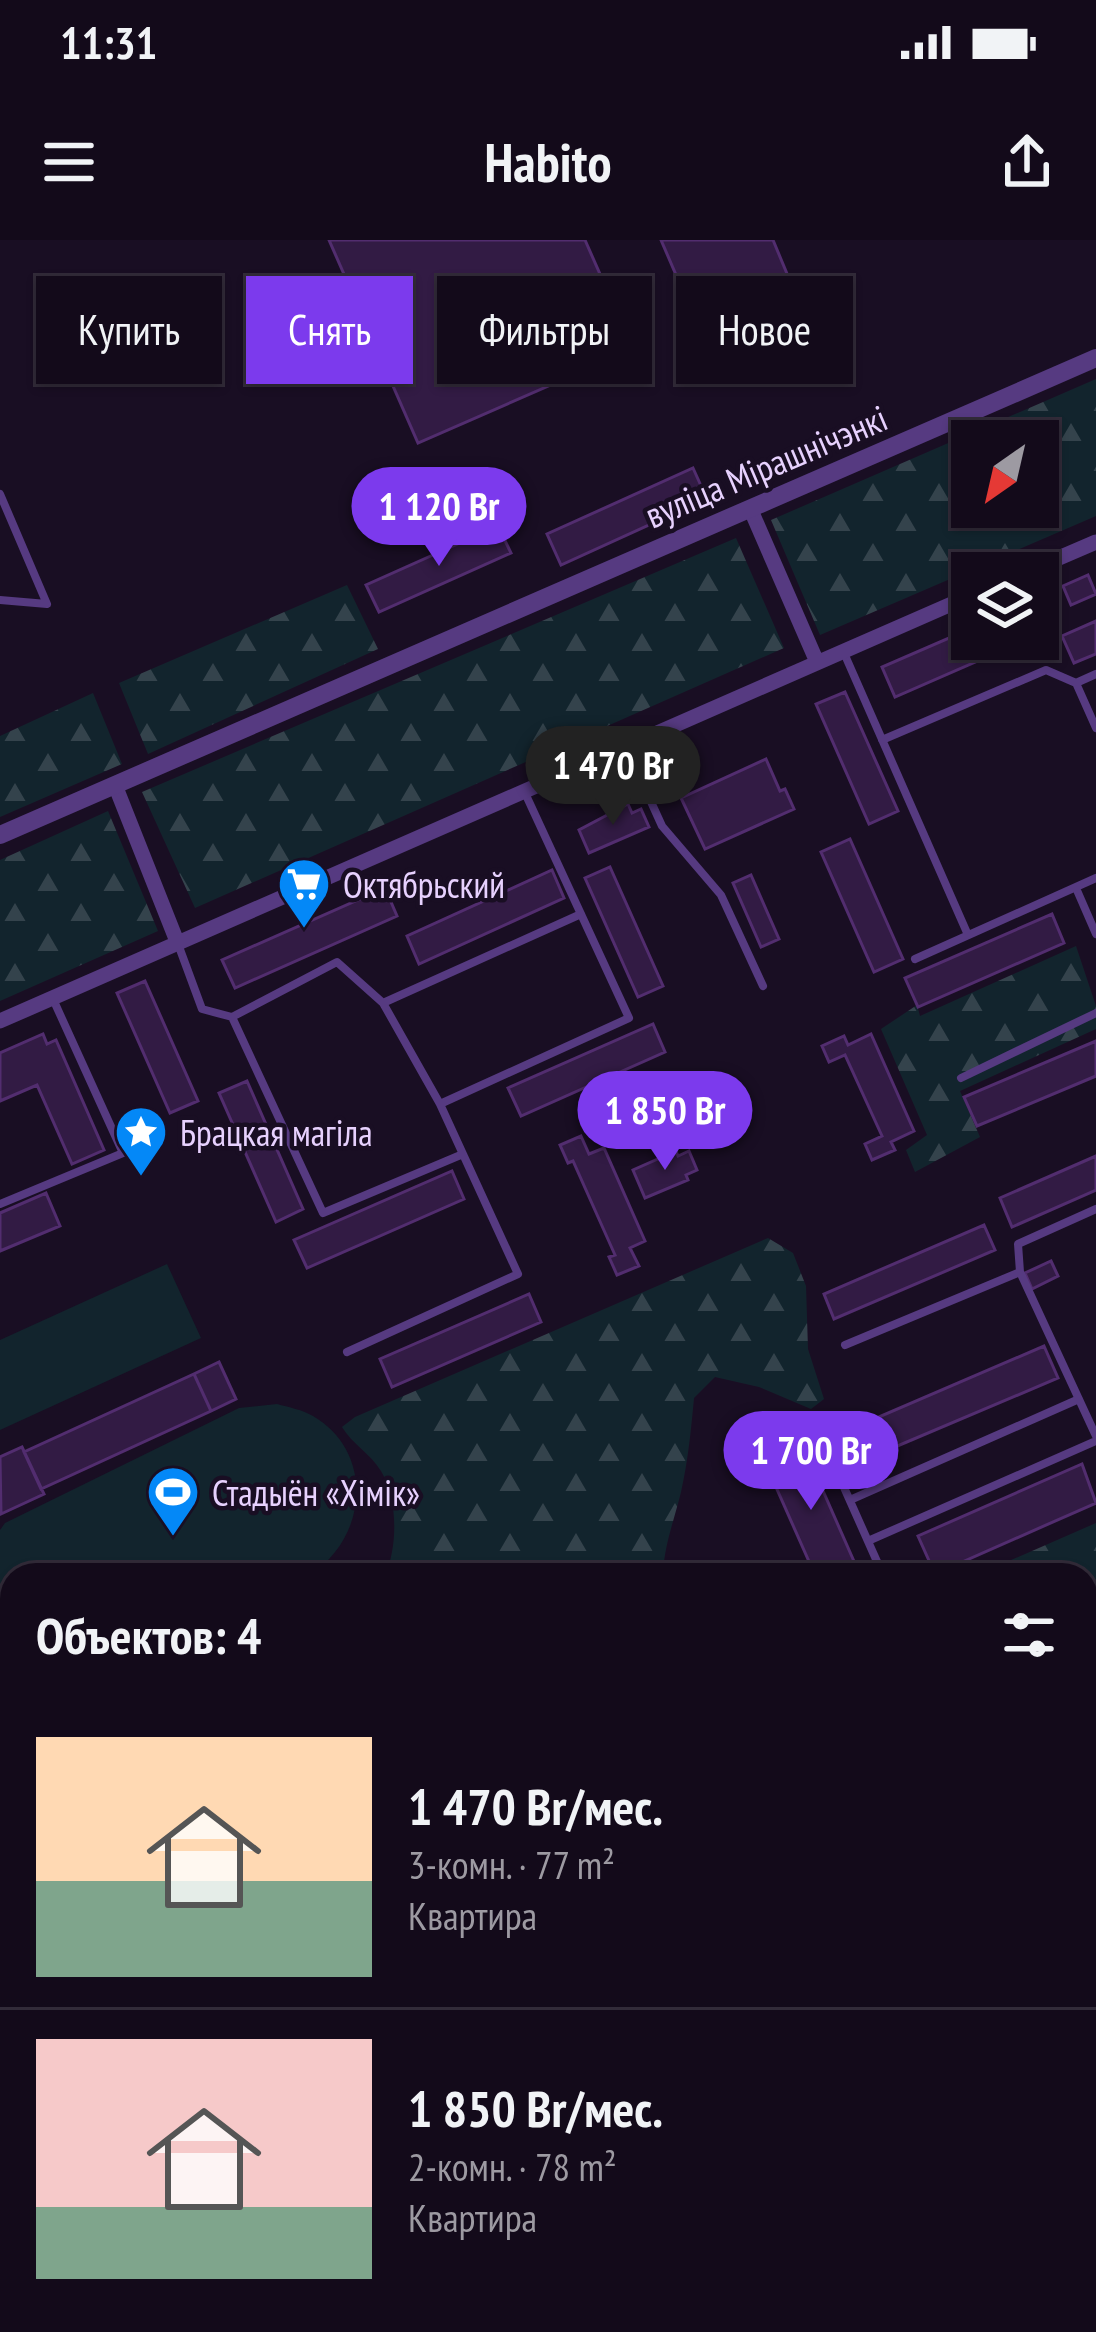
<!DOCTYPE html>
<html lang="ru">
<meta charset="utf-8">
<style>
body{margin:0;font-family:"PT Sans Narrow",sans-serif;background:#201827;color:#f1f3f6;height:100vh;display:flex;flex-direction:column;font-size:45px;white-space:nowrap}
*{box-sizing:border-box;margin:0}
p{font-size:39px;color:#9d9aa2}
.icon{flex:none;width:66px;height:66px;fill:none;stroke:currentColor;stroke-width:2;stroke-linecap:round;stroke-linejoin:round}
.map{position:relative;flex:1;overflow:hidden}
.panel{position:absolute;left:0px;top:1323px;width:1098px;height:771px;display:flex;flex-direction:column;background:#130a1a;border-radius:36px 36px 0 0;box-shadow:0 3px 9px #0004,0 0 0 3px #322b39}
.panel>*{flex:none}
.top-card{position:absolute;left:36px;top:36px;width:1026px;height:108px;display:flex;gap:24px}
.needle{width:78px;rotate:214deg}
.controls{position:absolute;left:951px;top:180px;display:grid;gap:24px}
.controls a{display:grid;place-items:center;width:108px;height:108px;border-radius:0px;background:#130a1a;box-shadow:0 3px 9px #0004,0 0 0 3px #322b39;font-size:60px}
.price{position:absolute;translate:-50% -102px;padding:0 27px;border-radius:42px;background:#7c3aed;color:#fff;font-size:39px;line-height:78px;filter:drop-shadow(0 3px 6px #0008)}
.price::after{content:'';position:absolute;left:50%;top:72px;width:36px;height:27px;margin-left:-18px;background:inherit;clip-path:polygon(0 0,100% 0,50% 100%)}
.price.selected{background:#222;color:#fff}
ul{padding:0;list-style:none}
li{display:flex;align-items:center;gap:36px;height:300px;padding:0 36px}
li+li{border-top:3px solid #322b39}
li span{display:grid;place-items:center;flex:none;width:336px;height:240px;border-radius:0px;color:#555}
li>.icon{margin-inline-start:auto}
span .icon{width:144px;height:144px;fill:#fffc;stroke-width:1}
li b{font-size:51px}
h2{display:flex;justify-content:space-between;align-items:center;height:144px;padding:0 36px;font-size:51px}
.pill{padding:0 42px;border-radius:0px;background:#130a1a;box-shadow:0 3px 9px #0004,0 0 0 3px #322b39;font-size:42px;line-height:108px}
.pill.selected{background:#7c3aed;color:#fff}
.status{display:flex;justify-content:space-between;align-items:center;height:84px;padding:0 60px;background:#130a1a;direction:ltr}
.status svg{height:33px;fill:currentColor}
header{display:flex;justify-content:space-between;align-items:center;height:156px;padding:0 36px;background:#130a1a;font-size:54px;font-weight:600}
.map>svg:first-child{display:block}
.green{fill:#12242d}
.forest{fill:url(#forest-firs);fill-rule:evenodd}
.building{fill:#321b44;stroke:#522d6f;stroke-width:3}
.lines{fill:none;stroke-linecap:round;stroke-linejoin:round}
.service{stroke:#563a81;stroke-width:8}
.minor{stroke:#563a81;stroke-width:15}
.tertiary{stroke:#563a81;stroke-width:18}
.labels{text-anchor:middle;dominant-baseline:central;stroke-width:9;stroke-linejoin:round;paint-order:stroke}
.street-label{font-size:36px;fill:#e7d1fe;stroke:#190e23}
.poi-label{font-size:36px;fill:#e7d1fe;stroke:#190e23;text-anchor:start}
</style>
<div class="status"><b>11:31</b><svg viewBox="0 0 49 12"><path d="M0 12V9h3v3zM5 12V6h3v6zM10 12V3h3v9zM15 12V0h3v12zM26 1h20v11H26zM47 4h2v5h-2z"/></svg></div>
<header><svg class="icon" aria-label="menu" viewBox="0 0 24 24"><path d="M4 6h16M4 12h16M4 18h16"/></svg>Habito<svg class="icon" aria-label="share" viewBox="0 0 24 24"><path d="M12 15V3M7 8l5-5 5 5M5 13v7h14v-7"/></svg></header>
<div class="map">
<svg width="1096" height="2092" viewBox="0 0 1096 2092">
<defs>
<pattern id="forest-firs" width="22" height="20" patternUnits="userSpaceOnUse" patternTransform="scale(3)"><rect width="22" height="20" fill="#12242d"/><path d="M5 1l3.5 6h-7zM16 11l3.5 6h-7z" fill="#34434c"/></pattern>
</defs>
<rect width="100%" height="100%" fill="#190e23"/>
<path class="green" d="M167,1024L201,1098L0,1190V1100Z
M277,1164C288,1167 303,1170 313,1176C376,1213 367,1300 309,1335H12V1422L0,1409V1290L5,1283L239,1168Z"/>
<path class="forest" d="M1096,139V276L820,395L771,280ZM972,201H1038V267H972Z
M736,298L784,408L195,668L142,552Z
M347,345L378,409L148,514L119,443Z
M93,453L122,524L0,577V496Z
M108,571L158,691L0,761V620Z
M1076,706L1096,766V789L960,851L980,897L915,932L906,910L927,895L881,789L917,765L920,776Z
M768,998L793,1013L806,1046L808,1109L824,1159L811,1169L759,1147L715,1137L694,1158C691,1190 688,1221 681,1252C674,1281 664,1305 663,1335H385C398,1307 398,1258 381,1231C370,1213 353,1205 342,1187L355,1177Z
M1096,1283V1355L1086,1360V1335H977Z"/>
<path class="building" d="M329,0H585L633,109L418,203Z
M661,0H773L795,53L701,93Z
M693,228L702,248L691,254L695,264L561,325L547,294Z
M498,286L511,313L379,372L366,345Z
M1088,335L1096,354L1071,365L1063,346Z
M1096,381V414L1074,423L1062,396Z
M972,388V399H1028L895,457L882,427Z
M845,452L898,571L869,584L816,464Z
M766,519L780,551L785,549L794,569L705,609L681,558Z
M628,564L632,573L641,569L649,587L589,613L579,590Z
M850,599L903,719L874,732L821,612Z
M610,627L663,746L638,757L585,638Z
M552,630L564,658L419,724L407,696Z
M751,635L779,699L761,707L733,643Z
M385,648L397,676L235,748L222,720Z
M1052,674L1064,703L918,767L905,738Z
M145,741L198,861L170,873L117,753Z
M653,784L665,812L521,876L508,848Z
M43,794L47,804L56,800L104,910L72,924L37,845L0,861V813Z
M871,794L914,891L891,902L895,910L872,920L865,904L882,896L845,815L829,822L822,806L844,796L848,805Z
M1096,801V836L977,886L964,857Z
M247,841L303,969L276,982L219,853Z
M581,896L589,914L604,908L645,1001L630,1008L639,1026L617,1035L609,1017L615,1015L573,921L568,923L560,905Z
M676,911L678,916L689,911L697,930L686,935L688,940L645,958L633,930Z
M1096,916V950L1012,987L1000,958Z
M452,931L464,959L307,1028L294,1000Z
M46,953L60,986L0,1011V973Z
M984,985L995,1010L834,1079L824,1054Z
M1051,1021L1058,1036L1032,1049L1025,1033Z
M529,1054L541,1082L392,1147L380,1119Z
M1044,1106L1058,1138L888,1210L874,1179Z
M219,1122L236,1159L211,1171L194,1134Z
M194,1134L211,1171L41,1249L24,1212Z
M802,1203L860,1335H815L764,1220Z
M22,1207L44,1254L1,1274L0,1217Z
M1082,1224L1096,1263L935,1334L918,1296Z
M1096,1364V1409L1086,1413V1369Z
M1096,1568V1632L1086,1609V1573Z
M12,1635V1702L0,1675V1641Z
M12,1763V1807L0,1813V1768Z
M1090,1913L1096,1926V1952L1086,1956V1914Z
M58,2082H138L115,2092H42L41,2089Z
M702,2082H798L775,2092H679Z
M1030,2082H1071L1076,2092H1035Z"/>
<g class="lines">
<path class="service" d="M0,254L47,364L0,360
M844,413L968,695
M1076,443L1096,434
M882,500L1046,430L1076,443L1096,488
M627,509L662,586L721,655L763,746
M1076,648L1096,694
M178,704L202,769L232,777
M915,719L1096,638
M383,763L337,722L232,777L323,973L463,914
M961,838L1096,773
M440,864L383,763L581,674
M0,964L123,913L53,759
M1020,1032L1096,1196
M845,1105L1020,1032L1018,1004L1096,969
M347,1112L518,1034L440,864L629,778L525,553
M826,1207L883,1335
M850,1260L1079,1159
M868,1301L1096,1201
M1086,1446L1096,1442
M1086,1499L1096,1522
M0,2076L12,2072
M1011,2082L1016,2092
M834,2092L857,2082"/>
<path class="minor" d="M750,268L817,422
M1024,333L1096,302
M115,545L178,704
M0,781L972,355
M0,1473L12,1500
M0,1578L12,1573
M1086,1845L1096,1868
M266,2082L271,2092"/>
<path class="tertiary" d="M0,595L1096,118
M1086,1814L1096,1809
M446,2092L469,2082"/>
</g>
<defs>
<g id="supermarket-pin" transform="scale(2.7)"><path d="M0 17L-7.5 6A9.5 9.5 0 1 1 7.5 6Z" fill="#0488f7" stroke="#190e23"/><path d="M-6-5.5h2.5l.6 2H6L4.5 2H-2.5L-4.4-4H-6ZM-1.5 3.2a1.3 1.3 0 1 0 .1 0ZM3 3.2a1.3 1.3 0 1 0 .1 0Z" fill="#fff"/></g>
<g id="sight-pin" transform="scale(2.7)"><path d="M0 17L-7.5 6A9.5 9.5 0 1 1 7.5 6Z" fill="#0488f7" stroke="#190e23"/><path d="M0-6L1.8-2.2L6-1.7L2.9 1.2L3.7 5.4L0 3.3L-3.7 5.4L-2.9 1.2L-6-1.7L-1.8-2.2Z" fill="#fff"/></g>
<g id="stadium-pin" transform="scale(2.7)"><path d="M0 17L-7.5 6A9.5 9.5 0 1 1 7.5 6Z" fill="#0488f7" stroke="#190e23"/><path d="M0-5a6.5 5 0 1 0 0 10a6.5 5 0 1 0 0-10ZM-3.5-1.8h7v3.6h-7Z" fill="#fff"/></g>
</defs>
<g fill-rule="evenodd">
<use href="#supermarket-pin" x="304" y="644"/>
<use href="#sight-pin" x="141" y="892"/>
<use href="#stadium-pin" x="173" y="1252"/>
</g>
<g class="labels">
<g class="street-label">
<text transform="translate(766 226) rotate(-23)">вуліца Мірашнічэнкі</text>
</g>
<g class="poi-label">
<text x="343" y="644">Октябрьский</text>
<text x="180" y="892">Брацкая магіла</text>
<text x="212" y="1252">Стадыён «Хімік»</text>
</g>
</g>
</svg>
<div class="controls">
<a><svg class="needle" viewBox="-14 -14 28 28"><path d="M0-13l5 13h-10z" fill="#e53935"/><path d="M0 13l5-13h-10z" fill="#9d9aa2"/></svg></a>
<a><svg class="icon" aria-label="layers" viewBox="0 0 24 24"><path d="M12 4l9 5-9 5-9-5zM3 14l9 5 9-5"/></svg></a>
</div>
<b class="price" style="left:439px;top:329px">1 120 Br</b>
<b class="price selected" style="left:613px;top:588px">1 470 Br</b>
<b class="price" style="left:665px;top:933px">1 850 Br</b>
<b class="price" style="left:811px;top:1273px">1 700 Br</b>
<div class="top-card">
<a class="pill">Купить</a>
<a class="pill selected">Снять</a>
<a class="pill">Фильтры</a>
<a class="pill">Новое</a>
</div>
<section class="panel">
<h2>Объектов: 4<svg class="icon" aria-label="filters" viewBox="0 0 24 24"><path d="M4 7h16M4 17h16"/><circle cx="9" cy="7" r="2"/><circle cx="15" cy="17" r="2"/></svg></h2>
<ul>
<li><span style="background:linear-gradient(#ffd9b3 60%,#7fa58c 0)"><svg class="icon" aria-label="home" viewBox="0 0 24 24"><path d="M3 11l9-7 9 7M6 9v11h12V9"/></svg></span><div><b>1 470 Br/мес.</b><p>3-комн. · 77 m²</p><p>Квартира</p></div></li>
<li><span style="background:linear-gradient(#f6c9c9 70%,#7fa58c 0)"><svg class="icon" aria-label="home" viewBox="0 0 24 24"><path d="M3 11l9-7 9 7M6 9v11h12V9"/></svg></span><div><b>1 850 Br/мес.</b><p>2-комн. · 78 m²</p><p>Квартира</p></div></li>
</ul>
</section>
</div>
